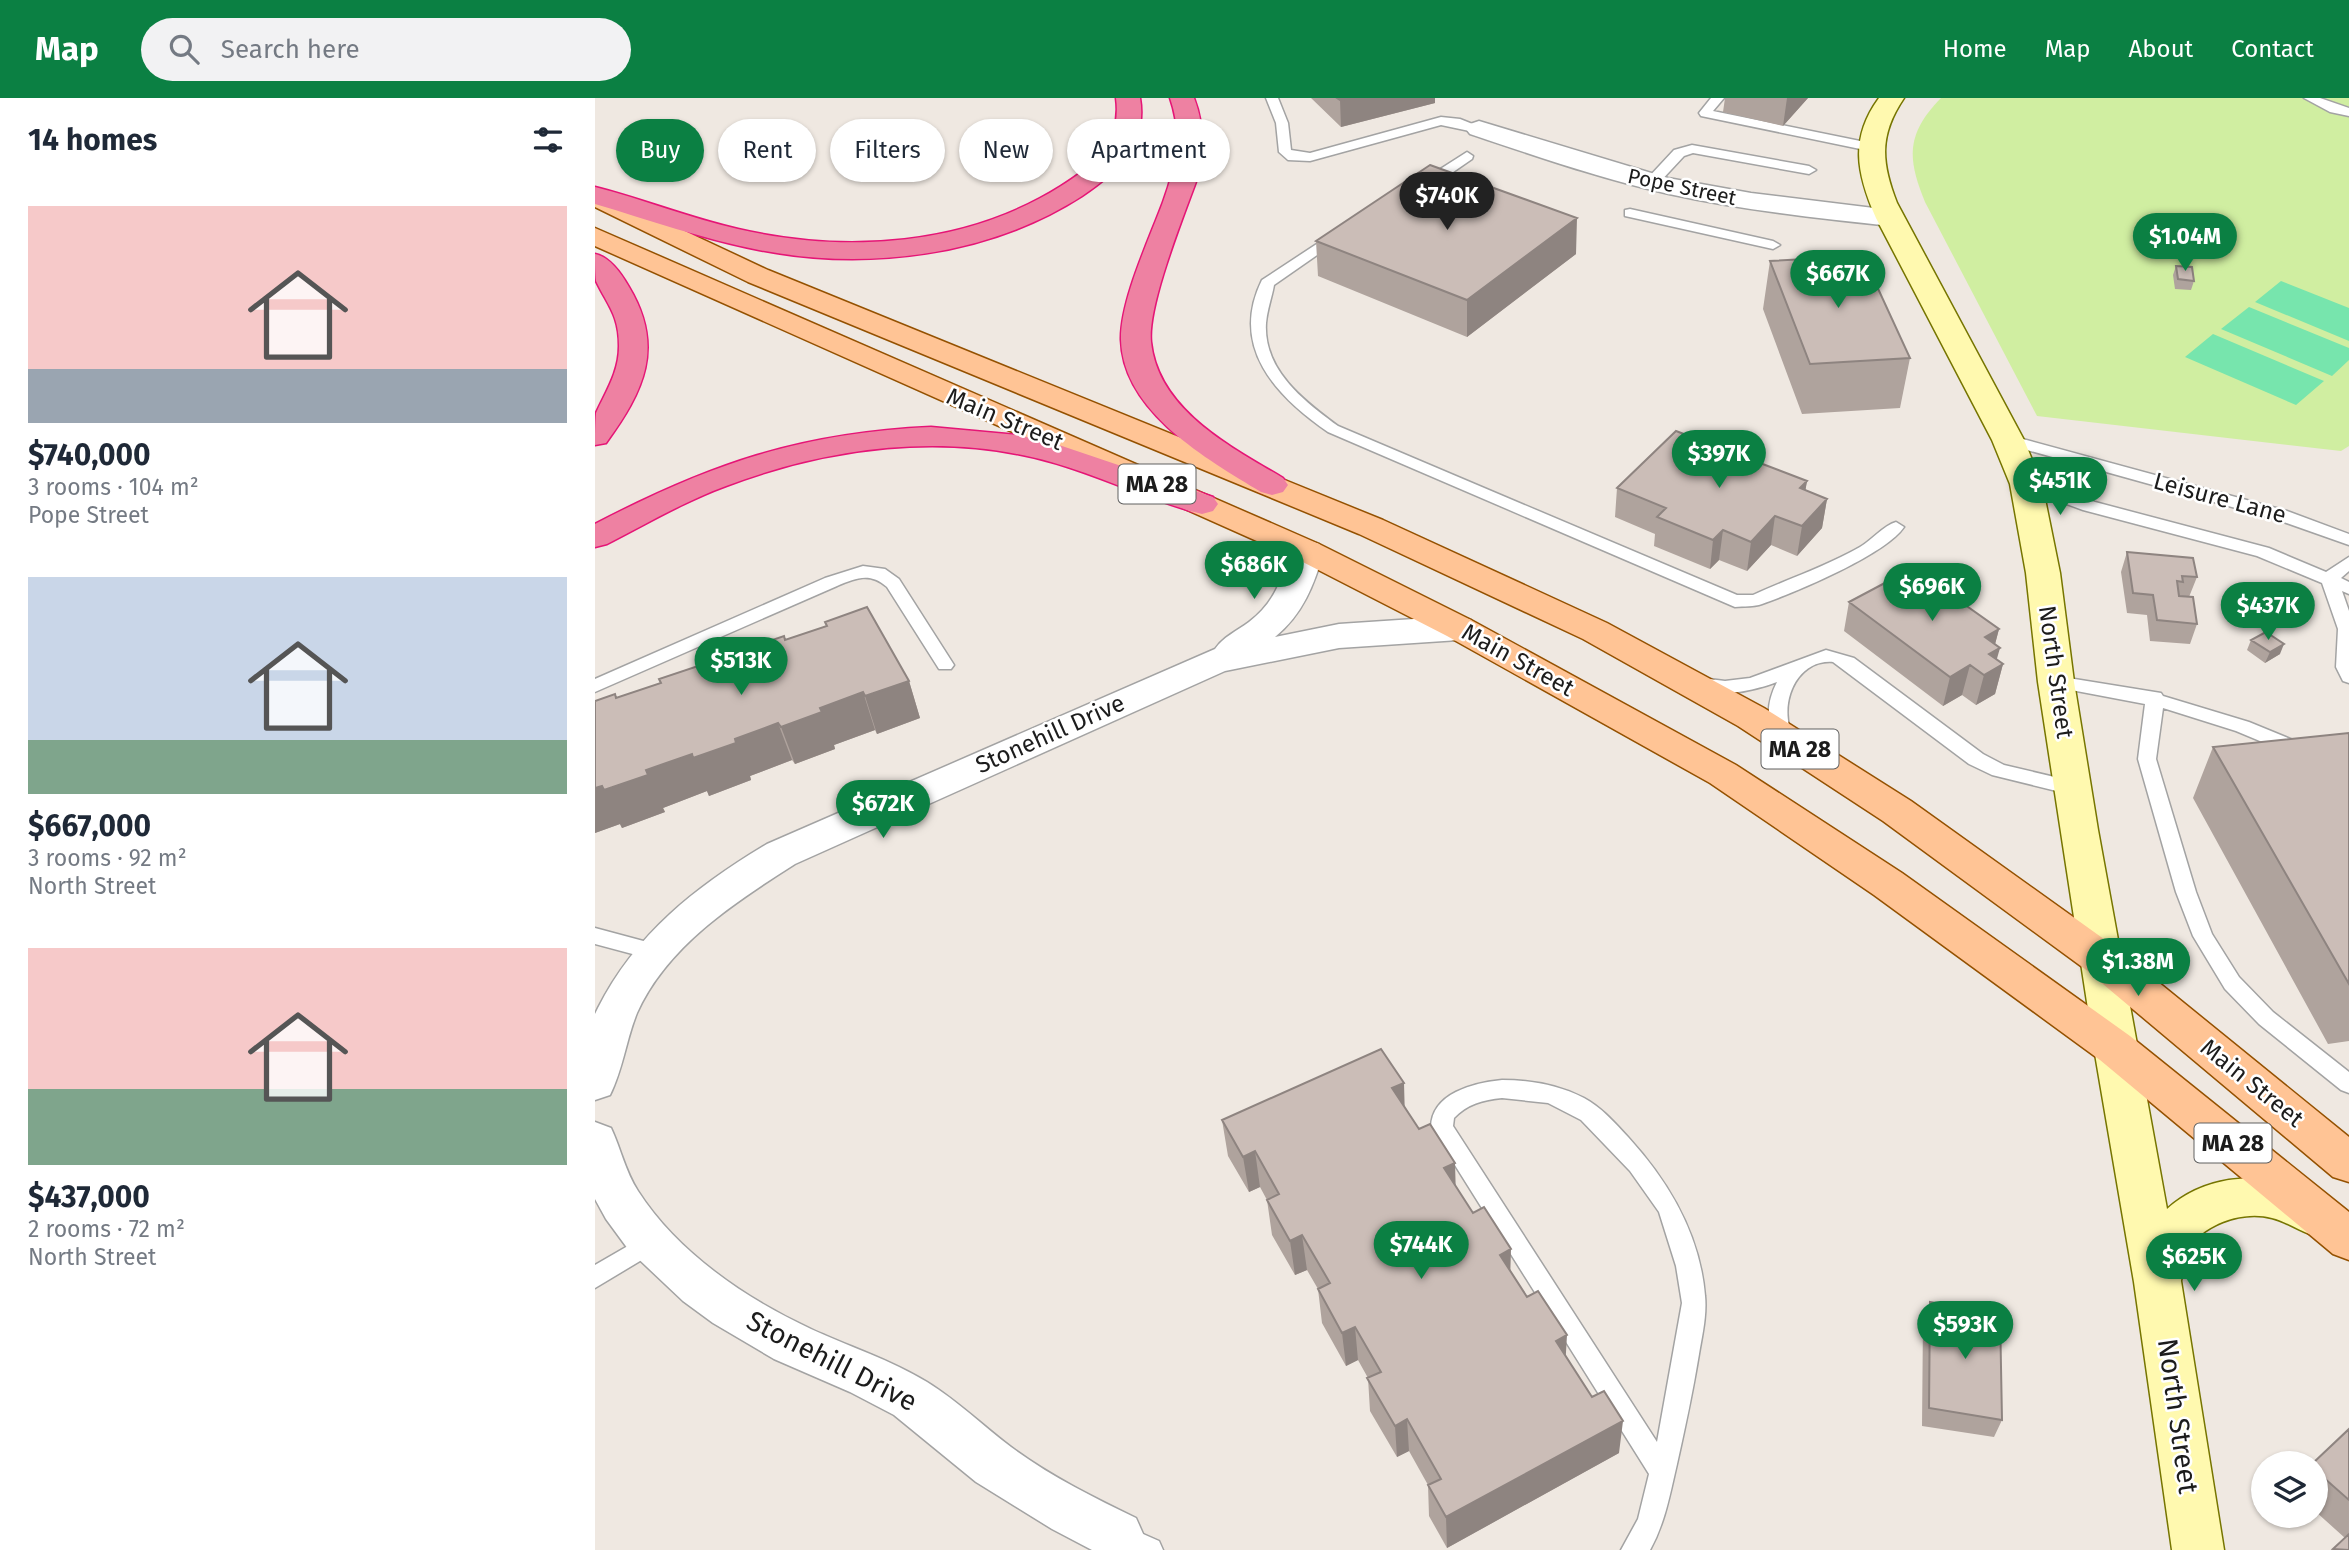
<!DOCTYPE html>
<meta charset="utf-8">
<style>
body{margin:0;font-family:"Fira Sans",sans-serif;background:#f2f2f3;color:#1f2937;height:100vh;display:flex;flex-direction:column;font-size:26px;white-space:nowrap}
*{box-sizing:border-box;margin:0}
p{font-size:23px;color:#747a83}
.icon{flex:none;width:38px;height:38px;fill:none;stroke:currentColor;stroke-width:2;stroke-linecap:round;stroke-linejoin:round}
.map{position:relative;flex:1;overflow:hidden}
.details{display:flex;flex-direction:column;background:#fff;width:595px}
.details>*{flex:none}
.guide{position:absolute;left:21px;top:21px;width:665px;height:63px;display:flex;gap:14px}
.controls{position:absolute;left:1656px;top:1353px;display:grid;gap:14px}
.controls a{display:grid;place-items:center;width:77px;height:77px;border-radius:50%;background:#fff;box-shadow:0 2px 5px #0004;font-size:35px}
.price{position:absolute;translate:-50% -60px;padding:0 16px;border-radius:24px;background:#0b8043;color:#fff;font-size:23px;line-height:46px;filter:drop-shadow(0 2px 4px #0008)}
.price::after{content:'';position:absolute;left:50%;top:42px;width:21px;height:16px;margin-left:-10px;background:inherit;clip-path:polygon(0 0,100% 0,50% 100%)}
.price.current{background:#222;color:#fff}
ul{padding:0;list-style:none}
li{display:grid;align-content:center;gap:14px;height:371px;padding:0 28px}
li span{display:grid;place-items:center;height:217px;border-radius:0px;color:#555}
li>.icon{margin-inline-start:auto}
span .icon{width:126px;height:126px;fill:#fffc;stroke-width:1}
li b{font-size:30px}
h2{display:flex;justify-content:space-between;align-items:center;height:84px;padding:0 28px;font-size:30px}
.pill{padding:0 24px;border-radius:32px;background:#fff;box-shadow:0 2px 5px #0004;font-size:24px;line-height:63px}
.pill.current{background:#0b8043;color:#fff}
header{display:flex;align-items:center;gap:42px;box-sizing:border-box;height:98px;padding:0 35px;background:#0b8043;color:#fff}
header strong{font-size:33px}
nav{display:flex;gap:38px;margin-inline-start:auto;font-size:24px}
.search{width:490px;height:63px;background:#f2f2f3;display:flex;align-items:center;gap:18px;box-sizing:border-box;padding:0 24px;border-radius:38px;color:#747a83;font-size:26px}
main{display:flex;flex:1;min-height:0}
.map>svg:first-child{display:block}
.grass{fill:#d0eea1}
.pitch{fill:#77e5ad}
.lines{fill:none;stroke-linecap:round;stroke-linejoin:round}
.lane-casing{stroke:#a3a3a3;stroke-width:3}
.street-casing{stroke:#a3a3a3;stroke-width:3}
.secondary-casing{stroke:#767500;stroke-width:3}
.primary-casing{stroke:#945100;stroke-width:3}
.highway-casing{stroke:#e51576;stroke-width:3}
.lane{fill:#fff;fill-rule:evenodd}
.street{fill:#fff;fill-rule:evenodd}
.secondary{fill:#fff9af;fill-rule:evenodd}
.primary{fill:#ffc495;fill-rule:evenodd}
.highway{fill:#ee81a2;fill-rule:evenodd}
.wall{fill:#afa39d}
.shaded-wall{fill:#8e8480}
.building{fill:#cbbdb7;stroke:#8e8480;stroke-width:2}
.labels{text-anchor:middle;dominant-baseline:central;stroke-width:5;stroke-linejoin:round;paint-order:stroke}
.far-street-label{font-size:21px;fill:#1c1c1c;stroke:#fff}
.shield{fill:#fff;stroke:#606060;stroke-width:2}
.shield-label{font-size:23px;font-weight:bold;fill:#1c1c1c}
.street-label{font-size:24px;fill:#1c1c1c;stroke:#fff}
.near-street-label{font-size:28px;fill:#1c1c1c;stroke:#fff}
</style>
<header>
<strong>Map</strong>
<div class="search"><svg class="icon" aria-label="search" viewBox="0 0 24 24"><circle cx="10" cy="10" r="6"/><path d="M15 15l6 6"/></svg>Search here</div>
<nav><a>Home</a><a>Map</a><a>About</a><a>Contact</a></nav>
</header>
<main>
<section class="details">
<h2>14 homes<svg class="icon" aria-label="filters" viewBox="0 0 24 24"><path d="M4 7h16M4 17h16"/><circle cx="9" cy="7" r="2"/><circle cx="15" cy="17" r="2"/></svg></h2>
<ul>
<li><span style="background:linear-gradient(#f6c9c9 75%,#9aa5b1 0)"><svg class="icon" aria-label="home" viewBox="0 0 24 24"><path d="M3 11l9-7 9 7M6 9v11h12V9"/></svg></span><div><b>$740,000</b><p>3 rooms · 104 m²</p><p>Pope Street</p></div></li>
<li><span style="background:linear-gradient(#c9d6e8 75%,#7fa58c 0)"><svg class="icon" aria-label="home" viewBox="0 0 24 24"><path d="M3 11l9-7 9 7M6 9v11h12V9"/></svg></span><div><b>$667,000</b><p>3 rooms · 92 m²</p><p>North Street</p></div></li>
<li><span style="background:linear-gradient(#f6c9c9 65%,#7fa58c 0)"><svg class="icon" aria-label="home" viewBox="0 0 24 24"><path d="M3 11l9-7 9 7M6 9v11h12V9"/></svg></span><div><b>$437,000</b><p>2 rooms · 72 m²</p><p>North Street</p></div></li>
</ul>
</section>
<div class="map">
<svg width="1754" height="1452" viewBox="0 0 1754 1452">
<rect width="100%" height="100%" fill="#efe8e1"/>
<path class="grass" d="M1346,0H1754V348L1746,353L1442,318L1330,104C1312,60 1311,36 1346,0Z"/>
<path class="pitch" d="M1686,183L1754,210V243L1660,204Z
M1654,209L1754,250V262L1737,278L1626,231Z
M1618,236L1729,283L1701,307L1590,259Z"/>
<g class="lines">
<g class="lane-casing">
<path id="lane" d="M671,0H683L693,25L696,52L715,55L846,19L865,21L890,31L884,35L846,27L715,63L693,62L684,54L681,25Z
M1116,0H1129L1118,13L1275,45L1281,49L1275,53L1106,18L1104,15Z
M1709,0H1725L1754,10V18L1735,14Z
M1097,47L1214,68L1221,72L1214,76L1098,55L1089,58L1062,87H1052V81L1079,52Z
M872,54L878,58L877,61L835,90H825V84Z
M1035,111L1178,143L1185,147L1178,151L1030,118V112Z
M743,132L748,133V139L679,187C677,199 672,212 671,225C668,272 709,303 743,328L1142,497H1158C1193,481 1232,468 1265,449C1277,442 1289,427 1301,424L1309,429C1290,457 1201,494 1167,506C1159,509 1149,508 1140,509L733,334C681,298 634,249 667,182Z
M1413,337L1692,413L1754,436V447L1680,421L1407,345L1405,342L1407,339Z
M1431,381L1500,404L1674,450L1731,474L1754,459V473L1746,480L1754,484V496L1747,493L1754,513V585L1748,583L1741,569L1743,531L1727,485L1662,458L1488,412L1425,389L1423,386Z
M268,468L290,471L304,481L359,567L356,571H344L292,489C275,474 261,480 242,488L0,594V581L230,480Z
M1231,552L1259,560L1388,656L1409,667L1485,685L1487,690L1485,695L1478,697L1397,677L1374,666L1238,564C1199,561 1182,611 1199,640L1197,645H1183C1171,623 1171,606 1182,584C1164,591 1111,605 1097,586L1106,580L1130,583L1155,580Z
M1461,578L1566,595L1568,598L1654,624L1754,665V680L1641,633L1568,610L1561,661L1601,794L1617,836L1644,879L1678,914L1754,974V995L1746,992L1664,926L1630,891L1598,838L1581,794L1543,661L1550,606L1455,588L1452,584L1455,580Z
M0,830L67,848L70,854L67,860L60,862L0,846Z
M907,982C935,982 964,987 989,1000C1006,1009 1020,1025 1033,1039C1074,1084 1105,1136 1110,1198C1112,1217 1107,1238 1104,1256C1098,1293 1090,1330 1082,1366C1075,1396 1070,1425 1055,1452H1026L1043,1421L1054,1376L836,1029C837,995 878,985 907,982ZM907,1000L953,1005L986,1022L1035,1073L1064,1114L1081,1168L1087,1205L1062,1344L858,1028L859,1020C872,1006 888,1002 907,1000Z
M57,1134L65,1137L69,1144L65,1151L0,1190V1167Z
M523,1425L564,1443L568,1452H525L514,1447L510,1438L514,1429Z"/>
</g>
<g class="street-casing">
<path id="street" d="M884,23L1073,80L1156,95L1295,112L1305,114L1309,120L1305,126L1295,128C1221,120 1147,112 1074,96C1006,81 941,58 875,36L871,31L875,26Z
M712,442L724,446L729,453C719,487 708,516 680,539L744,526L864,518L876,522L881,530L876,538L864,542L744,550L630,573L200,766C140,804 72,848 42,915C31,942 28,971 15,997L0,1002V916L3,910C41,835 102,788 172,746L620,551C628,539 642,533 654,524C679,505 687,482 695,453L700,446Z
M0,1024L16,1030C26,1051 30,1073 43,1093C82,1154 151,1201 216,1231C255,1249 296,1262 332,1284C363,1303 388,1328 416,1349C455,1378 498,1399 541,1420L549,1438L543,1452H497L457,1431L381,1384L299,1317L255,1294L179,1261L118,1225L88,1203L33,1151L11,1121L0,1101Z"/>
</g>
<g class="secondary-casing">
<path id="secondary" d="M1284,0H1309C1284,37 1286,64 1302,105L1429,342L1447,386L1465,475L1479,584L1503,732L1572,1111C1608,1079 1658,1073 1702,1089C1721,1096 1731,1099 1740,1117L1733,1131L1717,1137C1703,1132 1690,1123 1677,1120C1647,1112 1604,1127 1591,1156C1587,1163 1588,1174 1586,1183L1629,1452H1577L1539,1184L1499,950L1443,584L1431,475L1415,386L1397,342L1281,120C1262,76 1254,41 1284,0Z"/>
</g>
<g class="primary-casing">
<path id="primary" d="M0,91L173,172L788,422L1012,525L1169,610L1316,703L1520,849L1754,1039V1084L1738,1079L1490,871L1288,723L1143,628L988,541L764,436L153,184L0,109Z
M0,130L724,446L876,522L1141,667L1307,775L1535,938L1754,1114V1162L1738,1156L1505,962L1279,797L1115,685L852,538L700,460L0,148Z"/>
</g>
<g class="highway-casing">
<path id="highway" d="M521,0H545C553,45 522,75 487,98C394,158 272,173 164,152C108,141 54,122 0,106V89C48,101 94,120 143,131C251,156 371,148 466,88C500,67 527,43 521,0Z
M575,0H599C608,23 609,46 606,70C592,110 552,206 556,244C563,312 636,349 688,380L693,387L688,394L677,397L666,394C612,361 528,314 526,242C525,203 554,142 568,104C581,68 588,37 575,0Z
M0,156C15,159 26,175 34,189C70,249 49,293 11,345L0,347C0,338 0,324 1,315C11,293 24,274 24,248C24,217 13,208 1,183C0,176 0,163 0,156Z
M336,329L424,337L467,348L618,399L623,406L618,413L607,416C555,403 507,378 456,364C349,334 234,349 131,388C90,403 51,426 12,446L0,449V426C115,366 205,335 336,329Z"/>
</g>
<use href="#lane" class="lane"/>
<use href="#street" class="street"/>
<use href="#secondary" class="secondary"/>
<use href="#primary" class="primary"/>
<use href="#highway" class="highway"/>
</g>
<path class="wall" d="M716,0H840V5L746,29Z
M1130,0H1213L1188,28L1128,14Z
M721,143L981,156L872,239L723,178Z
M1175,163L1315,260L1305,310L1207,316L1168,211Z
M1581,168L1599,183L1596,192L1580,191L1578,177Z
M1212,383L1210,393L1232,401L1227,430L1202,458L1176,447L1152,473L1124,462L1115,471L1059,448L1060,436L1020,419L1022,390Z
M1532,454L1602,479L1594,499L1602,526L1595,546L1555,543L1552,517L1532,515L1526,474Z
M1254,504L1404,531L1400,546L1402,562L1408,566L1400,596L1381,607L1367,597L1348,608L1249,533Z
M190,542L314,583L325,620L282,636L280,632L239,647L240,651L200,666L197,662L155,678L156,682L114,698L112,693L68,710L70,714L27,730L25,726L0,735V603L22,600Z
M1656,542L1685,556L1670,565L1652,552Z
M1754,635V943L1733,946L1598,700L1618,649Z
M810,1009L824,1031L860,1065V1088L971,1258L1024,1355L852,1450L834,1418L833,1387L814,1353L802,1359L775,1313L773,1280L763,1262L751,1268L727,1225L723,1191L712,1172L700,1177L677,1137L672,1102L665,1089L654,1094L633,1058L627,1022Z
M1335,1204L1407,1322L1399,1339L1327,1328L1328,1222Z
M1754,1331V1452H1738L1750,1440L1720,1413V1365Z"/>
<path class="shaded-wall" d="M755,0H840V5L746,29L745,2Z
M1192,0H1213L1188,28Z
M982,120L981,156L872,239V202Z
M1212,383L1207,413L1205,390Z
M1232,401L1227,430L1202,458L1207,428Z
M1180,418L1176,447L1152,473L1156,444Z
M1128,432L1124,462L1115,471L1118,442Z
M1404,531L1398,554L1405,550L1399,571L1408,566L1400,596L1381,607L1389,577L1390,539Z
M1689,546L1685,556L1670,565L1675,554Z
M1375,567L1367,597L1348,608L1355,579Z
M314,583L325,620L282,636L270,598Z
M268,594L280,632L239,647L240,651L200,666L186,629L225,610Z
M183,625L197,662L155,678L156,682L114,698L112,693L68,710L70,714L27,730L25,726L0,735V690Z
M809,985L810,1021L797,990Z
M660,1053L665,1089L654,1094L648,1059Z
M860,1065L861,1100L849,1070Z
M707,1137L712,1172L700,1177L695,1143Z
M916,1151L915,1185L905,1157Z
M760,1229L763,1262L751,1268L747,1235Z
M972,1237L970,1271L961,1243Z
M812,1321L814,1353L802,1359L800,1328Z
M1028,1323L1024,1355L852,1450L851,1419Z"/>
<path class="building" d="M742,0H755L745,2Z
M835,67L982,120L872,202L721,143Z
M1268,158L1315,260L1215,266L1175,163Z
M1581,168L1597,169L1599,183L1583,181Z
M1081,333L1212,383L1205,390L1232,401L1207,428L1180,418L1156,444L1128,432L1118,442L1062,419L1071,410L1022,390Z
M1532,454L1598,460L1602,479L1587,478L1588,484L1582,483L1584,498L1598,499L1602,526L1562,522L1558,497L1538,495Z
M1318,470L1404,531L1390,539L1405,550L1394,556L1408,566L1389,577L1375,567L1355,579L1254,504Z
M272,509L314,583L270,598L268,594L225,610L227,614L186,629L183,625L140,641L141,645L98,660L97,656L51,672L53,677L9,692L7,688L0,690V603L20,596L21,600L66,585L64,581L106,567L107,571L150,556L148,552L189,538L190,542L232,528L230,524Z
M1671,534L1689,546L1675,554L1656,542Z
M1754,635V886L1618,649Z
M786,951L809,985L797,990L824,1031L835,1026L860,1065L849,1070L878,1115L889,1109L916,1151L905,1157L932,1199L943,1193L972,1237L961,1243L997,1299L1009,1293L1028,1323L851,1419L833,1387L846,1381L812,1321L800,1328L772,1280L786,1274L760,1229L747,1235L723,1191L735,1185L707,1137L695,1143L672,1102L684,1096L660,1053L648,1059L627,1022Z
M1335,1204L1405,1215L1407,1322L1334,1310Z
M1754,1331V1402L1720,1372V1365H1718Z
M1754,1436V1452L1738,1451Z"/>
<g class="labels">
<g class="far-street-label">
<text transform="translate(1087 89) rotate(12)">Pope Street</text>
</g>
<g class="shield">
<rect x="523.5" y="366.5" width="77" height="39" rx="5"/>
<rect x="1166.5" y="631.5" width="77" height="39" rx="5"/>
<rect x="1599.5" y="1025.5" width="77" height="39" rx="5"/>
</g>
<g class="shield-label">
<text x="562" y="386">MA 28</text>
<text x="1205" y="651">MA 28</text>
<text x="1638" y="1045">MA 28</text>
</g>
<g class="street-label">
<text transform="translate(410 321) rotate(23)">Main Street</text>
<text transform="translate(1625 400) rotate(15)">Leisure Lane</text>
<text transform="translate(923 562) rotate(29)">Main Street</text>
<text transform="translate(1461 574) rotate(82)">North Street</text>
<text transform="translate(455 636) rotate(-24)">Stonehill Drive</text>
<text transform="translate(1657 985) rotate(39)">Main Street</text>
</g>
<g class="near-street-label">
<text transform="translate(237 1263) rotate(27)">Stonehill Drive</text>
<text transform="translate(1583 1318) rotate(82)">North Street</text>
</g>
</g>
</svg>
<div class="controls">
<a><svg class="icon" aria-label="layers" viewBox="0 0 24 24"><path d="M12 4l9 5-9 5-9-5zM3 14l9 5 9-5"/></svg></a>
</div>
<b class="price current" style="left:852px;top:134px">$740K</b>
<b class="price" style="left:1590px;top:175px">$1.04M</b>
<b class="price" style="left:1243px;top:212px">$667K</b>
<b class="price" style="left:1124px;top:392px">$397K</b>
<b class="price" style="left:1465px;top:419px">$451K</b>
<b class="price" style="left:659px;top:503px">$686K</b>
<b class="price" style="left:1337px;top:525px">$696K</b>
<b class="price" style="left:1673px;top:544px">$437K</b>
<b class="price" style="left:146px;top:599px">$513K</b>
<b class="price" style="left:288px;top:742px">$672K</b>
<b class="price" style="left:1543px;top:900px">$1.38M</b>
<b class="price" style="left:826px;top:1183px">$744K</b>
<b class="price" style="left:1599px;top:1195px">$625K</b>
<b class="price" style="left:1370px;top:1263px">$593K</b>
<div class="guide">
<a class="pill current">Buy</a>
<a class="pill">Rent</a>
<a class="pill">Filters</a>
<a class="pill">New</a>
<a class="pill">Apartment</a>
</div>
</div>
</main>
